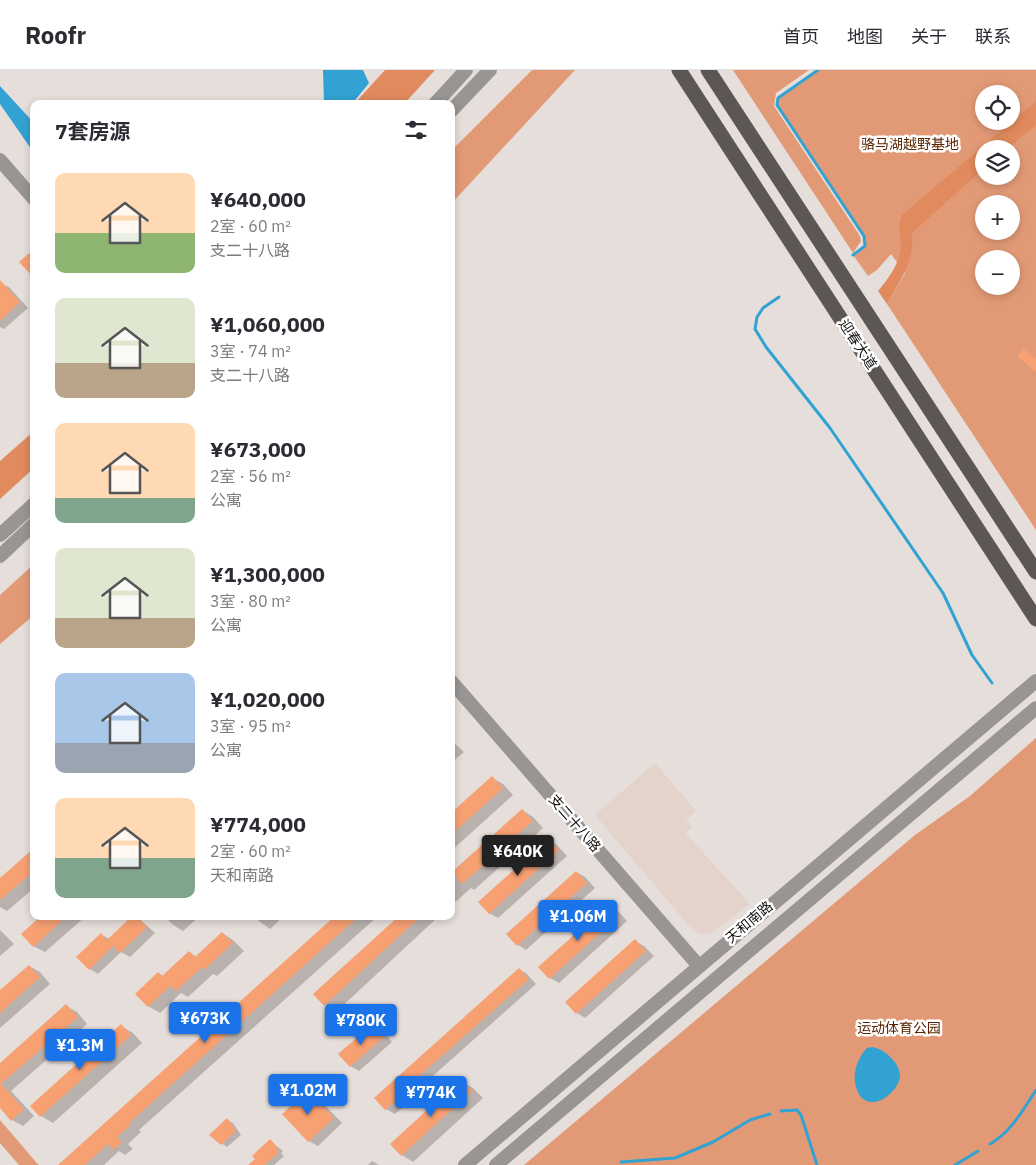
<!DOCTYPE html>
<html lang="zh">
<meta charset="utf-8">
<style>
body{margin:0;font-family:"IBM Plex Sans","Noto Sans SC",sans-serif;background:#f7f7f7;color:#2b2b33;height:100vh;display:flex;flex-direction:column;font-size:19px;white-space:nowrap}
*{box-sizing:border-box;margin:0}
p{font-size:16px;color:#7c7c81}
.icon{flex:none;width:28px;height:28px;fill:none;stroke:currentColor;stroke-width:2;stroke-linecap:round;stroke-linejoin:round}
.map{position:relative;flex:1;overflow:hidden}
.drawer{position:absolute;left:30px;top:30px;width:425px;height:820px;display:flex;flex-direction:column;background:#fff;border-radius:10px;box-shadow:0 2px 8px #0003}
.drawer>*{flex:none}
.fabs{position:absolute;left:975px;top:15px;display:grid;gap:10px}
.fabs a{display:grid;place-items:center;width:45px;height:45px;border-radius:50%;background:#fff;box-shadow:0 2px 8px #0003;font-size:25px}
.price{position:absolute;translate:-50% -42px;padding:0 11px;border-radius:5px;background:#1a73e8;color:#fff;font-size:16px;line-height:32px;filter:drop-shadow(0 1px 2px #0008)}
.price::after{content:'';position:absolute;left:50%;top:30px;width:15px;height:11px;margin-left:-8px;background:inherit;clip-path:polygon(0 0,100% 0,50% 100%)}
.price.current{background:#222;color:#fff}
ul{padding:0;list-style:none}
li{display:flex;align-items:center;gap:15px;height:125px;padding:0 25px}
li span{display:grid;place-items:center;flex:none;width:140px;height:100px;border-radius:10px;color:#555}
li>.icon{margin-inline-start:auto}
span .icon{width:60px;height:60px;fill:#fffc;stroke-width:1}
li b{font-size:21px}
h2{display:flex;justify-content:space-between;align-items:center;height:60px;padding:0 25px;font-size:21px}
header{display:flex;align-items:center;gap:30px;box-sizing:border-box;height:70px;padding:0 25px;background:#fff;border-bottom:1px solid #e1e1e2}
header strong{font-size:24px}
nav{display:flex;gap:28px;margin-inline-start:auto;font-size:18px}
.map>svg:first-child{display:block}
.built{fill:#e3d3cb}
.green{fill:#e29a76;fill-rule:evenodd}
.forest{fill:#e08a5d}
.water{fill:#32a2d3}
.shadow{fill:#0003}
.lines{fill:none;stroke-linecap:round;stroke-linejoin:round}
.stream{stroke:#32a2d3;stroke-width:3}
.building{fill:#f7a072}
.minor{stroke:#989593;stroke-width:14}
.major{stroke:#5d5754;stroke-width:15}
.labels{text-anchor:middle;dominant-baseline:central;stroke-width:5;stroke-linejoin:round;paint-order:stroke}
.park-label{font-size:14px;fill:#5b2501;stroke:#fff}
.street-label{font-size:14px;fill:#110e0d;stroke:#fff}
</style>
<header>
<strong>Roofr</strong>
<nav><a>首页</a><a>地图</a><a>关于</a><a>联系</a></nav>
</header>
<div class="map">
<svg width="1036" height="1095" viewBox="0 0 1036 1095">
<rect width="100%" height="100%" fill="#e6deda"/>
<path class="built" d="M655,693L696,741L686,750L692,757L686,764L750,834L710,864L699,863L690,857L595,745Z"/>
<path class="green" d="M532,0H575L451,134V81Z
M733,0H809L776,23L774,36L860,166L861,171L853,183Z
M818,0H1036V460L887,234L905,203L891,184L877,200L868,206L853,185L865,176L864,166L777,35L778,28ZM984,24H1011V51H984ZM984,79H1011V106H984ZM984,134H1011V161H984ZM984,189H1011V216H984Z
M34,494V545L0,574V525Z
M1036,668V1095H524L915,765L970,726Z
M0,1050L36,1092L39,1095H19L0,1073Z"/>
<path class="forest" d="M385,0H435L404,34H354Z
M1036,31V55L1007,79H984V98L912,163C915,190 900,211 887,234L878,221C889,208 900,193 901,176C901,164 897,156 902,145Z
M34,361V398L0,429V391Z"/>
<path class="water" d="M323,0H363L369,13L352,34H324Z
M0,16L34,53V83L0,34Z
M872,977C881,979 886,982 892,989C896,993 900,999 900,1006C899,1025 862,1050 855,1013C853,1001 859,986 867,978Z"/>
<path class="shadow" d="M0,213L9,217L28,238L4,259L0,257Z
M451,670L464,682L451,693Z
M492,708L503,714L513,725L451,781V744Z
M522,740L533,747L543,758L474,820L471,818L451,836V803Z
M548,770L557,775L567,786L498,848L489,843Z
M34,780V818L7,841L0,837V810Z
M576,802L585,807L595,818L526,880L518,875Z
M609,835L617,840L627,851L559,913L550,908L540,897Z
M43,846H86L45,882L33,876Z
M136,846L155,863L130,887L121,882L98,904L90,899L101,865L110,869Z
M164,846H200L183,861L172,854Z
M252,846H284L270,859Z
M338,846H378L139,1060L141,1062L128,1074L133,1079L125,1085L119,1081L104,1095H60Z
M403,846H439L336,942L325,935L315,924Z
M0,860L14,874L0,886Z
M222,863L233,870L244,881L217,906L213,904L188,927L181,923L160,943L148,936L158,903L163,906L189,882L197,887Z
M635,871L644,876L654,886L585,948L577,943Z
M29,896L40,902L50,914L0,958V922Z
M519,899L527,904L536,914L425,1013L428,1016L395,1044L386,1039L376,1028Z
M66,936L77,942L87,954L11,1021L34,1046L23,1056L12,1050L0,1037V994Z
M121,956L133,963L142,973L53,1053L41,1046Z
M373,956L382,960L392,972L359,1001L350,996Z
M461,1011L473,1018L483,1028L413,1092L402,1085Z
M309,1022L317,1027L342,1053L318,1076L309,1071L284,1044Z
M227,1050L233,1053L241,1065L227,1077L211,1065Z
M270,1071L283,1081L281,1083L284,1086L274,1095H265Z
M372,1091L379,1095H368Z"/>
<g class="lines">
<path class="stream" d="M818,0L778,28L777,35L864,166L865,176L853,185
M779,227L763,238L757,247L755,259L766,277L830,358L943,523L972,585L992,613
M781,1041L797,1040L801,1045L817,1095
M990,1074C1011,1062 1023,1040 1036,1020
M621,1092L675,1088L713,1072L750,1050L770,1044
M955,1095L978,1081"/>
</g>
<path class="building" d="M34,179V208L19,192Z
M0,210L20,232L0,251Z
M1024,278L1036,289V302L1017,286Z
M492,706L503,718L451,765V743Z
M522,739L533,751L462,814L452,802Z
M548,769L559,780L489,844L478,832Z
M34,778V801L0,830V808Z
M576,801L587,813L517,876L506,864Z
M609,834L619,846L549,909L538,897Z
M41,846H67L33,877L21,864Z
M132,846H137L147,857L120,883L113,876L89,900L76,887L101,863L107,870Z
M335,846H359L129,1053L131,1055L117,1067L122,1072L113,1080L108,1074L85,1095H58Z
M399,846H421L324,936L313,924Z
M222,862L233,873L204,900L202,897L176,921L170,916L148,937L135,924L158,902L162,906L189,881L195,887Z
M635,869L646,881L576,944L565,932Z
M29,895L40,907L0,943V920Z
M519,898L529,909L418,1007L420,1010L385,1040L374,1028Z
M66,934L78,947L1,1014L24,1039L11,1051L0,1038V993Z
M121,954L131,965L40,1047L30,1036Z
M373,954L384,967L350,997L338,984Z
M461,1009L472,1021L401,1086L390,1074Z
M308,1020L334,1048L308,1072L282,1044Z
M227,1048L236,1061L221,1075L209,1065Z
M270,1069L278,1078L276,1079L279,1082L265,1095H248L255,1089L252,1086Z"/>
<g class="lines">
<path class="minor" d="M435,34L466,0
M451,41L490,0
M0,90L34,129
M0,465L34,434
M0,486L34,454
M451,611L698,895
M465,1095L1036,611
M496,1095L1036,638"/>
<path class="major" d="M679,0L1036,549
M708,0L1036,502"/>
</g>
<g class="labels">
<g class="park-label">
<text x="910" y="74">骆马湖越野基地</text>
<text x="899" y="958">运动体育公园</text>
</g>
<g class="street-label">
<text transform="translate(858 274) rotate(57)">迎春大道</text>
<text transform="translate(575 753) rotate(49)">支二十八路</text>
<text transform="translate(749 852) rotate(-40)">天和南路</text>
</g>
</g>
</svg>
<div class="fabs">
<a><svg class="icon" aria-label="locate" viewBox="0 0 24 24"><circle cx="12" cy="12" r="6"/><path d="M12 2v4M12 18v4M2 12h4M18 12h4"/></svg></a>
<a><svg class="icon" aria-label="layers" viewBox="0 0 24 24"><path d="M12 4l9 5-9 5-9-5zM3 14l9 5 9-5"/></svg></a>
<a>+</a>
<a>−</a>
</div>
<b class="price current" style="left:518px;top:807px">¥640K</b>
<b class="price" style="left:578px;top:872px">¥1.06M</b>
<b class="price" style="left:205px;top:974px">¥673K</b>
<b class="price" style="left:361px;top:976px">¥780K</b>
<b class="price" style="left:80px;top:1001px">¥1.3M</b>
<b class="price" style="left:308px;top:1046px">¥1.02M</b>
<b class="price" style="left:431px;top:1048px">¥774K</b>
<section class="drawer">
<h2>7套房源<svg class="icon" aria-label="filters" viewBox="0 0 24 24"><path d="M4 7h16M4 17h16"/><circle cx="9" cy="7" r="2"/><circle cx="15" cy="17" r="2"/></svg></h2>
<ul>
<li><span style="background:linear-gradient(#ffd9b3 60%,#8fb573 0)"><svg class="icon" aria-label="home" viewBox="0 0 24 24"><path d="M3 11l9-7 9 7M6 9v11h12V9"/></svg></span><div><b>¥640,000</b><p>2室 · 60 m²</p><p>支二十八路</p></div></li>
<li><span style="background:linear-gradient(#dfe7d0 65%,#b9a48a 0)"><svg class="icon" aria-label="home" viewBox="0 0 24 24"><path d="M3 11l9-7 9 7M6 9v11h12V9"/></svg></span><div><b>¥1,060,000</b><p>3室 · 74 m²</p><p>支二十八路</p></div></li>
<li><span style="background:linear-gradient(#ffd9b3 75%,#7fa58c 0)"><svg class="icon" aria-label="home" viewBox="0 0 24 24"><path d="M3 11l9-7 9 7M6 9v11h12V9"/></svg></span><div><b>¥673,000</b><p>2室 · 56 m²</p><p>公寓</p></div></li>
<li><span style="background:linear-gradient(#dfe7d0 70%,#b9a48a 0)"><svg class="icon" aria-label="home" viewBox="0 0 24 24"><path d="M3 11l9-7 9 7M6 9v11h12V9"/></svg></span><div><b>¥1,300,000</b><p>3室 · 80 m²</p><p>公寓</p></div></li>
<li><span style="background:linear-gradient(#a9c7e8 70%,#9aa5b1 0)"><svg class="icon" aria-label="home" viewBox="0 0 24 24"><path d="M3 11l9-7 9 7M6 9v11h12V9"/></svg></span><div><b>¥1,020,000</b><p>3室 · 95 m²</p><p>公寓</p></div></li>
<li><span style="background:linear-gradient(#ffd9b3 60%,#7fa58c 0)"><svg class="icon" aria-label="home" viewBox="0 0 24 24"><path d="M3 11l9-7 9 7M6 9v11h12V9"/></svg></span><div><b>¥774,000</b><p>2室 · 60 m²</p><p>天和南路</p></div></li>
</ul>
</section>
</div>
